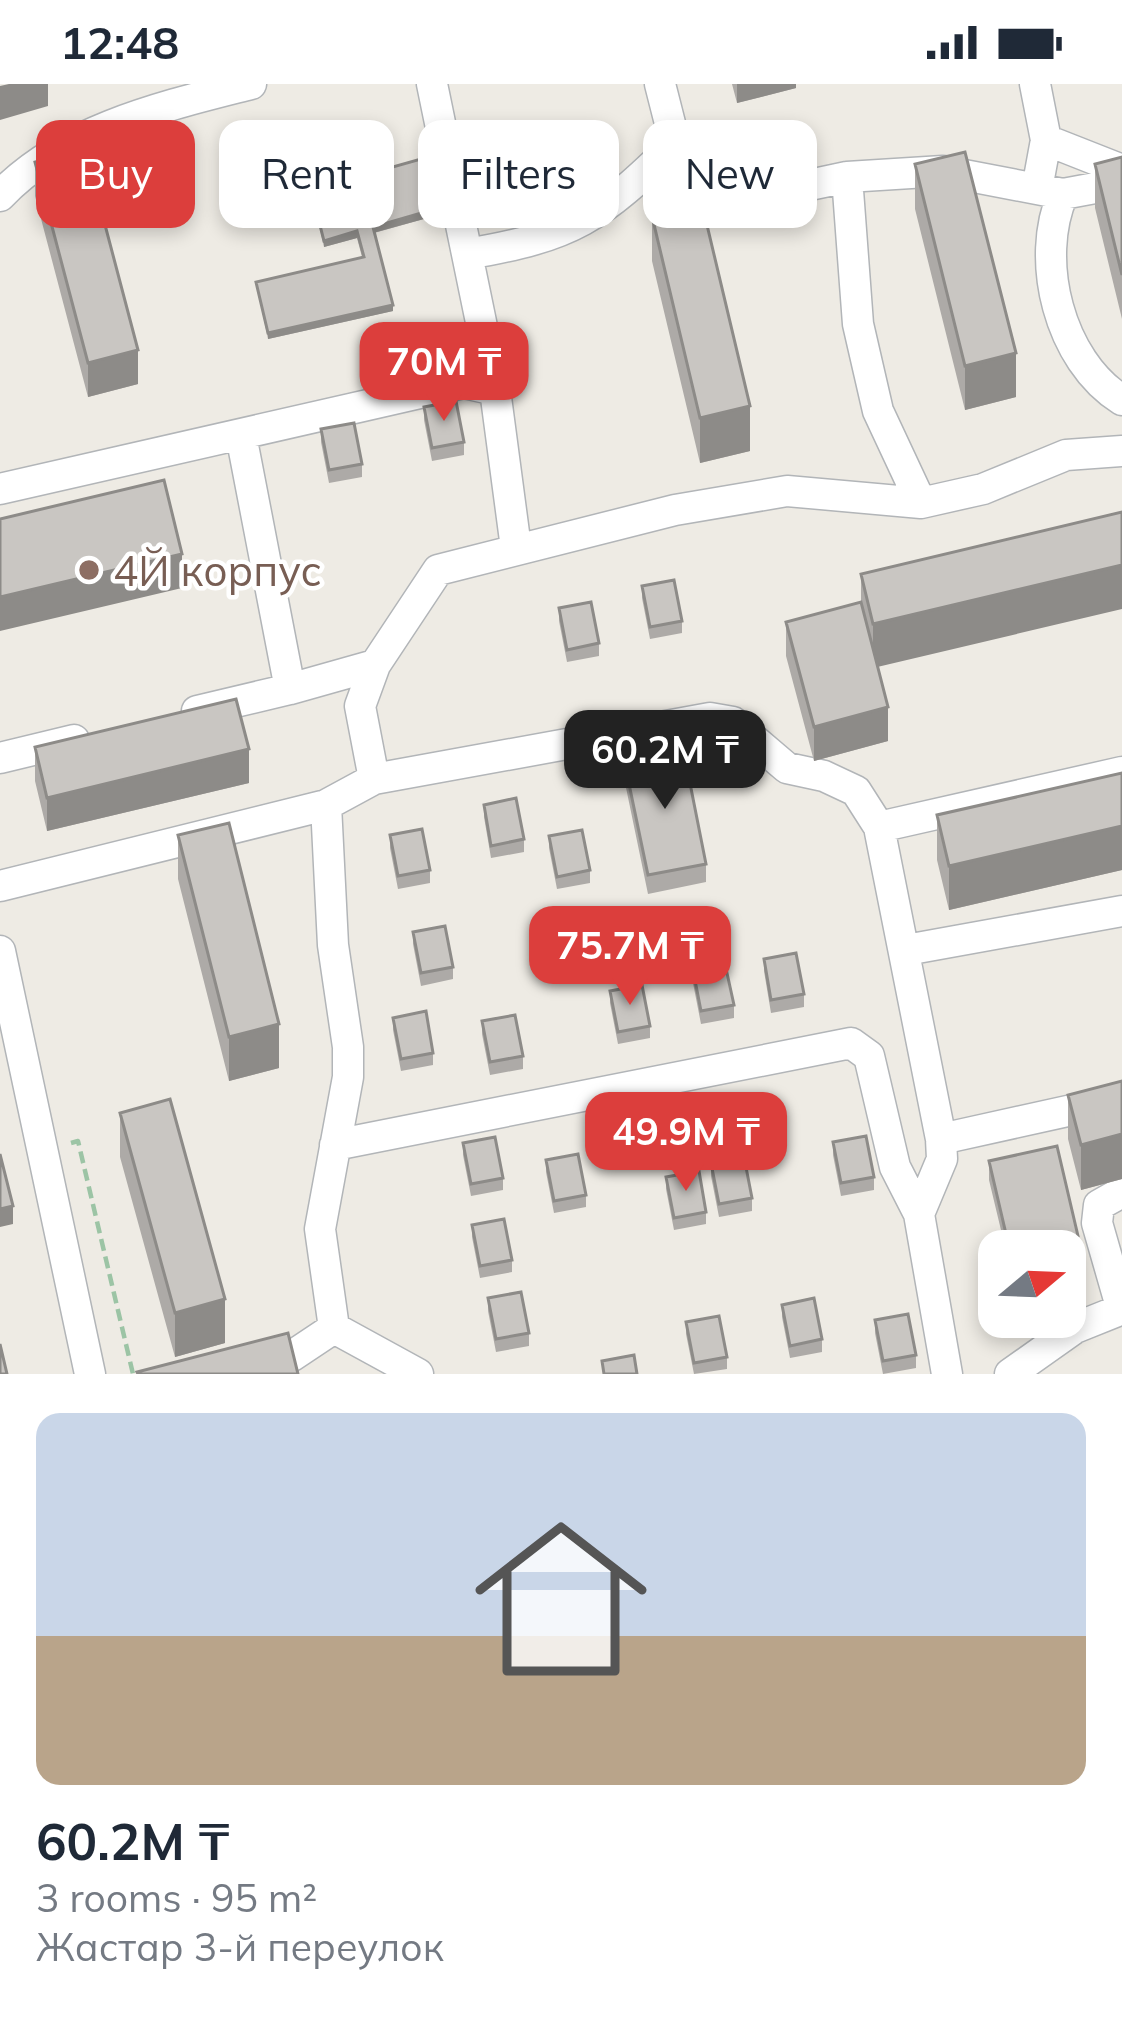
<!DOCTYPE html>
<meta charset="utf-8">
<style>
body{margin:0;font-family:Mulish,sans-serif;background:#f2f2f3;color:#1f2937;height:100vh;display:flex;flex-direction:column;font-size:45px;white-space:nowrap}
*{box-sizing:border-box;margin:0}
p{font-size:39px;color:#747a83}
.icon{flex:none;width:66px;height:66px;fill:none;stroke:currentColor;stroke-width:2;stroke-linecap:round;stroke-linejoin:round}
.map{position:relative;height:1290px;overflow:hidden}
.drawer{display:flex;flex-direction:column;background:#fff;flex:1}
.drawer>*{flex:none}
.banner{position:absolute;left:36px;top:36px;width:1050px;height:108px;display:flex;gap:24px}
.needle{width:78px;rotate:71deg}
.controls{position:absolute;left:978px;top:1146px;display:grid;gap:24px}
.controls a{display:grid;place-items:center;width:108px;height:108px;border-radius:24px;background:#fff;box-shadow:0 6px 18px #0003;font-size:60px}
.price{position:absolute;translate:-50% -102px;padding:0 27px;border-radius:24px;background:#dc3e3c;color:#fff;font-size:39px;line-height:78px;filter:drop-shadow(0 3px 6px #0008)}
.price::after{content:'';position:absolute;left:50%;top:72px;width:36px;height:27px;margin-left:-18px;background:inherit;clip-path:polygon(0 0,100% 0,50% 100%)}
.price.current{background:#222;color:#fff}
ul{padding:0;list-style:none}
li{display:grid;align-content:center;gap:24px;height:636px;padding:0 36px}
li span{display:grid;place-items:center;height:372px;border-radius:24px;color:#555}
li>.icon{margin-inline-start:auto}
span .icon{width:216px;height:216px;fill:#fffc;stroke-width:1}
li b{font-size:51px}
.tag{padding:0 42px;border-radius:24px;background:#fff;box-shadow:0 6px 18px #0003;font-size:42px;line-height:108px}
.tag.current{background:#dc3e3c;color:#fff}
.status{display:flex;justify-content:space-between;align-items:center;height:84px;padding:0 60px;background:#fff;direction:ltr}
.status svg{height:33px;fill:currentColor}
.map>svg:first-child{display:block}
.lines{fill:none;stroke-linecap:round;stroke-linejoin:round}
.minor-casing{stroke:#b2b5b8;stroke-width:33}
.path{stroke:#9cc4a5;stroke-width:4.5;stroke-dasharray:12 6;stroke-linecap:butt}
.minor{stroke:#fff;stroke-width:30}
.wall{fill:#adaaa7}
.shaded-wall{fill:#8d8b88}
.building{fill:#c9c6c2;stroke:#8d8b88;stroke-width:3}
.education-dot{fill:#8d6e63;stroke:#fff;stroke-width:4.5}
.labels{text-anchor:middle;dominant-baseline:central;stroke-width:9;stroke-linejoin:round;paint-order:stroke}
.education-label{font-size:42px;fill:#785e54;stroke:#fff;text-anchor:start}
</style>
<div class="status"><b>12:48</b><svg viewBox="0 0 49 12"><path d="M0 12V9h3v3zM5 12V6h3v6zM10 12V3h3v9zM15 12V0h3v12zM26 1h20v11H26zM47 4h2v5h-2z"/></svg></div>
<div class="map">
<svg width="1122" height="1290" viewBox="0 0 1122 1290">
<rect width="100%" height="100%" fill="#eeebe4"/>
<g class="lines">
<g class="minor-casing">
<path id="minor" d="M432,0L495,306
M660,0L692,126L847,93L858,240L878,327L921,419
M1035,0L1046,56L1037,105
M1046,56L1122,86
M847,93L943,87L1063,110L1122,99
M1063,110C1034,175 1059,277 1122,316
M0,112C63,45 165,22 251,0
M467,170C574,152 599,134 675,60
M241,351L290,605L375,581
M0,405L464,299L495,306L516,464
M197,627L290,605
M0,674L74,656
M374,695L360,622L375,581L438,486L675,426L787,407L921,419L983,405L1066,371L1122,367
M326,721L333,861L348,963V993L320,1145L334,1244
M879,743L1122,688
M0,802L326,721L374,695L710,634L733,638L787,684L824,692L856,707L879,743L941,1055L942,1075L919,1130
M906,866L1122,827
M0,867L90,1290
M941,1055L1122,1015
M335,1061L851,959L869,972L895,1083L919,1130L947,1290
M1122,1108L1099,1121L1097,1139L1122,1226
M334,1244L418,1290
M213,1290L292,1272L334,1244
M1010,1290L1075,1244L1120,1226"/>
</g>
<path class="path" d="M71,1059L78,1057L133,1290"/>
<use href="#minor" class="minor"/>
</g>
<path class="wall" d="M732,0H796V4L737,19Z
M1122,73V235L1095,124V80Z
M35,78L138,300L88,313L35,112Z
M915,80L1016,313L965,326L915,125Z
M311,106L449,128L374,149L393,227L268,255L256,198L362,173L357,154L324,163Z
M652,132L750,367L700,379L652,177Z
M424,323L464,358V371L432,377L424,336Z
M321,345L362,380V393L329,399L321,358Z
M1122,428L878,583L888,657L814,677L786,572V538L861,519V490Z
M642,502L682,537V549L650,555L642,514Z
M559,524L599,559V572L567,578L559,537Z
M35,663L249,699L47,747L35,697Z
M624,676L706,780V798L648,810L624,694Z
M1122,689V786L949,826L937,776V731Z
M484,721L524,755V768L491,774L484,733Z
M178,751L279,984L229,997L178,795Z
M390,751L430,786V799L398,805L390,764Z
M549,752L590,786V799L557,805L549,764Z
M413,848L453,883V895L421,902L413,860Z
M764,875L804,910V923L771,929L764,887Z
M693,886L734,921V934L701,940L693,899Z
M610,907L650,942V954L618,960L610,919Z
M393,934L433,969V981L401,987L393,946Z
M482,937L523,972V985L490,991L482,950Z
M1122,997V1095L1081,1106L1068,1055V1011Z
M120,1029L225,1259L175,1273L120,1073Z
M833,1058L874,1093V1106L841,1112L833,1071Z
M463,1059L503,1094V1106L471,1112L463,1071Z
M546,1076L586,1111V1123L554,1129L546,1088Z
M989,1077L1078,1170L1065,1167H1006L989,1096Z
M711,1079L752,1114V1127L719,1133L711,1092Z
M666,1093L706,1128V1140L674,1146L666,1105Z
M472,1141L512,1176V1188L480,1194L472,1153Z
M488,1214L529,1249V1262L496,1268L488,1227Z
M782,1221L822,1255V1268L790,1274L782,1233Z
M875,1236L916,1271V1284L883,1290L875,1249Z
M686,1238L727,1273V1285L694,1290L686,1250Z"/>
<path class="shaded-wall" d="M9,0H48V22L0,36V2Z
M737,0H796V4L737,19Z
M449,121V128L373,149V143Z
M357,147V154L324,163V157Z
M393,221V227L268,255V249Z
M138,266V300L88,313V279Z
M1016,269V313L965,326V282Z
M750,322V367L700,379V334Z
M182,470V504L0,547V513Z
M1122,481V525L873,584V540Z
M888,623V657L814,677V643Z
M249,665V699L47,747V714Z
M1122,742V786L949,826V782Z
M279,940V984L229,997V953Z
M1122,1050V1095L1081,1106V1061Z
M13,1122V1140L0,1143V1125Z
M1078,1152V1170L1065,1173V1167H1010Z
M225,1215V1259L175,1273V1229Z"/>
<path class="building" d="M85,65L138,266L88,279L35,78Z
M965,68L1016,269L965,282L915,80Z
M435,71L449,121L373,143L393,221L268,249L256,198L364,173L357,147L324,157L311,106Z
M1122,73V191L1095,80Z
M702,120L750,322L700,334L652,132Z
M456,317L464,358L432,364L424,323Z
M354,339L362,380L329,386L321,345Z
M164,396L182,470L0,513V435Z
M1122,428V481L873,540L861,490Z
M674,496L682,537L650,543L642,502Z
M591,518L599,559L567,566L559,524Z
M861,518L888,623L814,643L786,538Z
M236,615L249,665L47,714L35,663Z
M683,664L706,780L648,791L624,676Z
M1122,689V742L949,782L937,731Z
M516,714L524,755L491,762L484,721Z
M229,739L279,940L229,953L178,751Z
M422,745L430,786L398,792L390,751Z
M582,746L590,786L557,793L549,752Z
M445,842L453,883L421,889L413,848Z
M796,869L804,910L771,916L764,875Z
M725,880L734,921L701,927L693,886Z
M642,901L650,942L618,948L610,907Z
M426,927L433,969L401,975L393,934Z
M515,931L523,972L490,978L482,937Z
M1122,997V1050L1081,1061L1068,1011Z
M170,1015L225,1215L175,1229L120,1029Z
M866,1052L874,1093L841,1099L833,1058Z
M495,1053L503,1094L471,1100L463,1059Z
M1057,1062L1078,1152L1010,1167L989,1077Z
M0,1070L13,1122L0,1125Z
M578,1070L586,1111L554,1117L546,1076Z
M744,1073L752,1114L719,1120L711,1079Z
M699,1087L706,1128L674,1134L666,1093Z
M504,1135L512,1176L480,1182L472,1141Z
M521,1208L529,1249L496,1255L488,1214Z
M814,1214L822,1255L790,1262L782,1221Z
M908,1230L916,1271L883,1277L875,1236Z
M719,1232L727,1273L694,1279L686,1238Z
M288,1249L298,1290H138L137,1288Z
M0,1260L7,1290H0Z
M634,1271L637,1290H604L602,1277Z"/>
<circle class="education-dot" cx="89" cy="486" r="12"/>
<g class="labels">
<g class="education-label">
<text x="113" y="486">4Й корпус</text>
</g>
</g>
</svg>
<div class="controls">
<a><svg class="needle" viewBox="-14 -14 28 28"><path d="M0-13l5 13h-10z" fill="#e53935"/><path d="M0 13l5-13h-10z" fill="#747a83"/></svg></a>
</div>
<b class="price" style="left:444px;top:340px">70M ₸</b>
<b class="price current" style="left:665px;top:728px">60.2M ₸</b>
<b class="price" style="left:630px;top:924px">75.7M ₸</b>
<b class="price" style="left:686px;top:1110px">49.9M ₸</b>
<div class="banner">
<a class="tag current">Buy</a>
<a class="tag">Rent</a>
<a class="tag">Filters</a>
<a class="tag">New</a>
</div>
</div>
<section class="drawer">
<ul>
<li><span style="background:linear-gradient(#c9d6e8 60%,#b9a48a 0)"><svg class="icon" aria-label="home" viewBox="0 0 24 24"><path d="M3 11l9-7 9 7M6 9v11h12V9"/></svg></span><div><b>60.2M ₸</b><p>3 rooms · 95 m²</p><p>Жастар 3-й переулок</p></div></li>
</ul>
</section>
